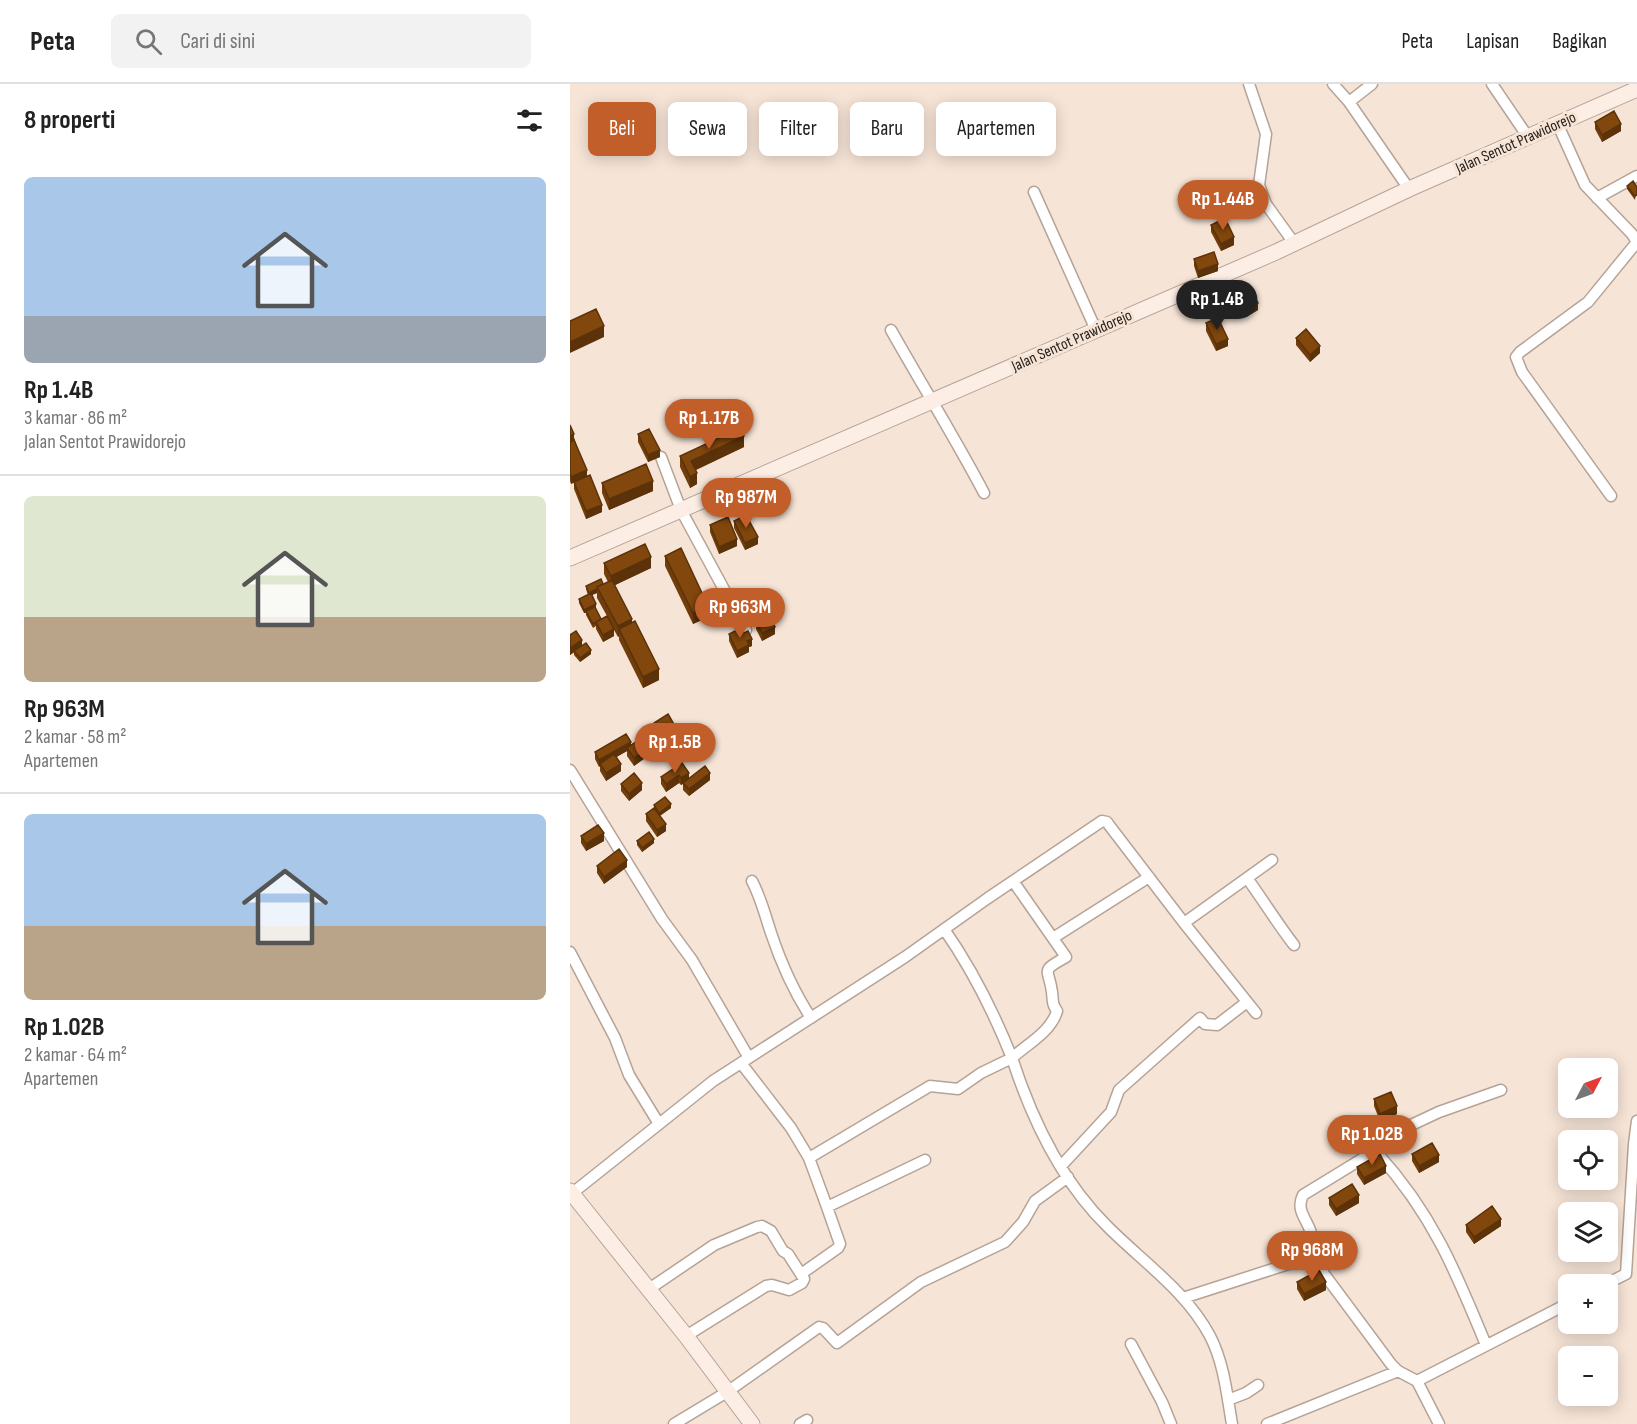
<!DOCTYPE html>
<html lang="id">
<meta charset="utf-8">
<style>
body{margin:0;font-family:"Sofia Sans Condensed",sans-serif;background:#f2f2f2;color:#222;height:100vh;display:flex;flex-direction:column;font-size:22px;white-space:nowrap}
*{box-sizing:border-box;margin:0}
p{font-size:20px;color:#767676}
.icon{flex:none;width:33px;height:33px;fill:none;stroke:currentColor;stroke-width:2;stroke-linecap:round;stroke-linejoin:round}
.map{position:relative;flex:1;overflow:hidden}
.details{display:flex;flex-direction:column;background:#fff;width:570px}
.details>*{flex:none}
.top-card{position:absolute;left:18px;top:18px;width:570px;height:54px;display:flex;gap:12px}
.needle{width:39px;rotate:49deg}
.tools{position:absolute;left:988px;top:974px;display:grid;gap:12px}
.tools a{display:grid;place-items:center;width:60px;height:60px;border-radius:9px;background:#fff;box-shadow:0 3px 15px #0003;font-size:30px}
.price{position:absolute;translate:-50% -51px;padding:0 14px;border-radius:21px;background:#c25e29;color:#fff;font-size:20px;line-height:39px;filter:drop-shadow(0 2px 3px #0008)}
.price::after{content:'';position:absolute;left:50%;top:36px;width:18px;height:14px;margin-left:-9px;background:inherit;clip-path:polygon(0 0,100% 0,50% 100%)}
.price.active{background:#222;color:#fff}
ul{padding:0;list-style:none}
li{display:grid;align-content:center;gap:12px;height:318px;padding:0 24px}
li+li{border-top:2px solid #e0e0e0}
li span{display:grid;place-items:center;height:186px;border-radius:9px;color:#555}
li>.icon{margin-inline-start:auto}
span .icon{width:108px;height:108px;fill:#fffc;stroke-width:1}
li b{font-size:26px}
h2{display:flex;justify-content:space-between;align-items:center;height:72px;padding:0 24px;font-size:26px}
.pill{padding:0 21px;border-radius:9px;background:#fff;box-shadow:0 3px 15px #0003;font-size:21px;line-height:54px}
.pill.active{background:#c25e29;color:#fff}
header{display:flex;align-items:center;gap:36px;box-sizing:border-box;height:84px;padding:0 30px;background:#fff;border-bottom:2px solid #e0e0e0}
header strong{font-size:28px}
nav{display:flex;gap:33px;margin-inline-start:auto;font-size:21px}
.search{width:420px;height:54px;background:#f2f2f2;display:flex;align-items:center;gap:15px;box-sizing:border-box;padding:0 21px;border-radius:9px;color:#767676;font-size:22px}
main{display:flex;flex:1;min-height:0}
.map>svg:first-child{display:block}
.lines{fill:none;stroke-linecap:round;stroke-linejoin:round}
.street-casing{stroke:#b5a397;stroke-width:13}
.secondary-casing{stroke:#b5a397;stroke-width:17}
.street{stroke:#fff;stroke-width:10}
.secondary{stroke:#fdeee5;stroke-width:15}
.wall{fill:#703d0b;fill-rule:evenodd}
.shaded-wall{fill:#5b3209}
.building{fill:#82470d;stroke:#5b3209;stroke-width:1.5}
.labels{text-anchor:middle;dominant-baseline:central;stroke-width:6;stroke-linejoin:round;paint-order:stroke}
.street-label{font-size:16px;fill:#27211c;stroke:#f6e4d6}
</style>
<header>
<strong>Peta</strong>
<div class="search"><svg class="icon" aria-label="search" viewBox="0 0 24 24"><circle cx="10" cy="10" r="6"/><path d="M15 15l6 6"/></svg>Cari di sini</div>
<nav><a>Peta</a><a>Lapisan</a><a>Bagikan</a></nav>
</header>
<main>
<section class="details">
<h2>8 properti<svg class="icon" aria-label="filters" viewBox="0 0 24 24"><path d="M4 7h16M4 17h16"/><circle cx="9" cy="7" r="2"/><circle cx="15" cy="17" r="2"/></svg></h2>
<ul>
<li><span style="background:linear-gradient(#a9c7e8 75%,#9aa5b1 0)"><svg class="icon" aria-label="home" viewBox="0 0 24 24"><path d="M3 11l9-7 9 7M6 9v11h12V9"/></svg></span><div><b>Rp 1.4B</b><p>3 kamar · 86 m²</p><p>Jalan Sentot Prawidorejo</p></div></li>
<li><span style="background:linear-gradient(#dfe7d0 65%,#b9a48a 0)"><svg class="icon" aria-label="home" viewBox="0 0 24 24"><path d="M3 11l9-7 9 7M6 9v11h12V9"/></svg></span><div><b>Rp 963M</b><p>2 kamar · 58 m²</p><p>Apartemen</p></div></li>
<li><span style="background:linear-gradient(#a9c7e8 60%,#b9a48a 0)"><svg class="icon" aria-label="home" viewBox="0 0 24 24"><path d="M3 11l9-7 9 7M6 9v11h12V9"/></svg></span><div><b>Rp 1.02B</b><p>2 kamar · 64 m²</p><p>Apartemen</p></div></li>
</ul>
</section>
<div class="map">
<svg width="1067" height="1340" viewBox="0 0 1067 1340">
<rect width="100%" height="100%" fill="#f6e4d6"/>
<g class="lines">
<g class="street-casing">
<path id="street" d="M679,0L696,50L689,101L696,120L724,159
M763,0L779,18
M802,0L779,18L839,105
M922,0L958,53
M988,41L1015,101L1062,150L1067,158L1018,218L950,268L946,273L952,288L1041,412
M464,108L526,246
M1027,114L1067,92
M321,246C352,301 385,354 414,409
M91,373L111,426L176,546
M0,686L92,835L122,876L179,974
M677,794C693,816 707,839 724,861
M182,797C191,814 195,831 201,849C211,879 224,908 241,934
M443,797L496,873C469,888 479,884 482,908C483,917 482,920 487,927C481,948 457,960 442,974C462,1036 491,1097 538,1143C573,1178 616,1207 640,1252C654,1279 657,1311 662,1340
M614,839L702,776
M483,854L579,793
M0,868L45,954L59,991L89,1040
M171,979L221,1044L239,1074L257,1123L355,1076
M805,1069L803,1062L807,1057L869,1028L931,1006
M239,1074L360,1002L388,1005L411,989L442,974C424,929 402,885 374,845
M491,1082L541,1028L549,1006L630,934L635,940L647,941L677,918
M0,1111L143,997L335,873L418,814L532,737L537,738L539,741L614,839L686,929
M743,1175C744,1165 744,1156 740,1146C735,1133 726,1125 733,1111L800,1070L807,1069C862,1129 886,1188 916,1261
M231,1190L268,1164L270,1160L257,1123
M1036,1200L1056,1190L1064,1060L1067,1037
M79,1205L144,1161L187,1143L192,1142L201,1147L213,1167L218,1170L234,1195L232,1199L219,1206L202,1201L196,1202L116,1252
M613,1214L731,1176L739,1174L743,1175L821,1280L828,1287L847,1297L869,1340
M561,1260L592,1318L601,1340
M847,1297L999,1219
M658,1316L676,1309L688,1301
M104,1340L157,1308L249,1243L253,1244L267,1259L351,1198L435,1158L453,1138L465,1117L498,1093
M230,1340L237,1336
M697,1340L828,1287"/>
</g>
<g class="secondary-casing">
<path id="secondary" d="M0,474L706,168L839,105L1067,5
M0,1107L116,1252L182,1340"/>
</g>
<use href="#street" class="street"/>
<use href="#secondary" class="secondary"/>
</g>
<path class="wall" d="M1025,38L1051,47L1032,58L1025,45Z
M1057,102L1067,103L1065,116L1057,105Z
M641,141L664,161L651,167L641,148Z
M624,175L648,187L628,194L624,182Z
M669,207L688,226L676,233L669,214Z
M636,239L658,262L646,267L636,247Z
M726,254L750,269L740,278L726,261Z
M0,341L17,393L32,428L16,435L4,405V398L1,400L0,397Z
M68,350L90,373L78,378L68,358Z
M174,363L126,386L127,400L120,404L110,383V372Z
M32,399L83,407L39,426L32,409Z
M164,437L188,460L175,466L164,444Z
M140,441L167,462L149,470L140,448Z
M95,472L138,533L123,540L95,482Z
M34,479L81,484L45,501L89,596L73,604L49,556V552L48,553L44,546V552L33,558L26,545V542L23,544L16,531V529H14L9,519V515L18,511L16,505V502L33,500L38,498L34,490ZM27,509V514L37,532L31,535L25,524L26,523L22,511Z
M142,520L165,532L148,540L142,527Z
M186,538L205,550L192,557L186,545Z
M174,549L182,562L179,563V568L167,574L159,557V550Z
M0,551L21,570L10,578L4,571V568L0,571Z
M84,639L105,646L116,665L102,674L93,660V656L91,657L84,646Z
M61,661L75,674L64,682L57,672V667L46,673L51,687L36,697L30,687V682L29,683L25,675V668Z
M112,679L119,694L140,696L119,712L113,706V700L111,701L109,699L96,708L91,700V693Z
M51,700L72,706L59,717L51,707Z
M84,721L101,724L90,732L96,747L87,753L76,737V730L84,724Z
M11,752L34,757L16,767L11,759Z
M67,757L84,759L72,768L67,761Z
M27,782L57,783L34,800L27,789Z
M804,1015L827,1030L810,1037L804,1022Z
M842,1070L869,1078L849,1089L842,1077Z
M787,1083L816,1089L794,1101L787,1090Z
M759,1114L789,1119L766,1132L759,1121Z
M896,1141L931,1142L904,1160L896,1148Z
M727,1198L756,1206L734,1217L727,1205Z"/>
<path class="shaded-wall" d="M1051,40V47L1032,58V51Z
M664,153V161L651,167V160Z
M648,180V187L628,194V187Z
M688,219V226L676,233V226Z
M34,242V253L0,269V258Z
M658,255V262L646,267V260Z
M750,262V269L740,278V271Z
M4,350V357L0,359V352Z
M174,352V363L121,388V377Z
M90,366V373L78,378V371Z
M17,386V393L1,400V393Z
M127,389V400L120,404V393Z
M83,397V407L39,426V415Z
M32,421V428L16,435V427Z
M188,453V460L175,466V459Z
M167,455V462L149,470V463Z
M81,473V484L41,503V492Z
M27,505V509L19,512V509Z
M26,520V523L14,529V526Z
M138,522V533L123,540V529Z
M165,525V532L148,540V533Z
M198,526V530L188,534V531Z
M62,535V546L49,545V552L48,553V542Z
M205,543V550L192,557V549Z
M44,545V552L33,558V551Z
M182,555V562L179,563V568L167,574V567L177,557Z
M12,556V563L0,571V564Z
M21,566V570L10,578V574Z
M89,585V596L73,604V593Z
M105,642V649L93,653V656L91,657V650Z
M61,658V665L57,664V667L31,682L30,680V682L29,683V676Z
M116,658V665L102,674V667Z
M75,667V674L64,682V674Z
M51,680V687L36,697V689Z
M119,689V696L111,701V694Z
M140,689V696L119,712V705Z
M109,691V699L96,708V700Z
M72,699V706L59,717V710Z
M101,720V724L89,732V729Z
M96,740V747L87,753V746Z
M34,749V757L16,767V760Z
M84,755V759L72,768V764Z
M57,776V783L34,800V793Z
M827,1022V1030L810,1037V1030Z
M869,1071V1078L849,1089V1082Z
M816,1082V1089L794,1101V1094Z
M789,1111V1119L766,1132V1125Z
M931,1135V1142L904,1160V1153Z
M756,1198V1206L734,1217V1210Z"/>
<path class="building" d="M1044,27L1051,40L1032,51L1025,38Z
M1063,97L1067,103V111L1065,112L1057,102Z
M655,134L664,153L651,160L641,141Z
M644,168L648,180L628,187L624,175Z
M679,202L688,219L676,226L669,207Z
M26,225L34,242L0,258V237Z
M648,234L658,255L646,260L636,239Z
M736,245L750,262L740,271L726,254Z
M0,341L4,350L0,352Z
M170,344L174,352L121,377L127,389L120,393L110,372Z
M79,345L90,366L78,371L68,350Z
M4,356L17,386L1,393L0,390V358Z
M76,380L83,397L39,415L32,399Z
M20,391L32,421L16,427L4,398Z
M176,431L188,453L175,459L164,437Z
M158,433L167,455L149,463L140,441Z
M75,460L81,473L41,492L34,479Z
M111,464L138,522L123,529L95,472Z
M31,495L33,500L27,503V505L19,509L16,502Z
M42,496L62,535L48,542L27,503Z
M21,509L26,520L14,526L9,515Z
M159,512L165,525L148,533L142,520Z
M195,518L198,526L188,531L185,523Z
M25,523L31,535L23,540L16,527Z
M198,531L205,543L192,549L186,538Z
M37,532L44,545L33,551L26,538Z
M65,537L89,585L73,593L49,545Z
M171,544L174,549L178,547L182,555L177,557L179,561L167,567L159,550Z
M6,547L12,556L0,564V551Z
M16,559L21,566L10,574L4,567Z
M98,630L105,642L91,650L84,639Z
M108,644L116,658L102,667L93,653Z
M56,650L61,658L29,676L25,668Z
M67,657L75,667L64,674L57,664Z
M44,670L51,680L36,689L30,680Z
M112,679L119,689L111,694L109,691L96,700L91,693Z
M135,682L140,689L119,705L113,699Z
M64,689L72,699L59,710L51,700Z
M95,713L101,720L89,729L84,721Z
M84,724L96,740L87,746L76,730Z
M28,741L34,749L16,760L11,752Z
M79,748L84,755L72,764L67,757Z
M49,765L57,776L34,793L27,782Z
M821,1008L827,1022L810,1030L804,1015Z
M862,1059L869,1071L849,1082L842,1070Z
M810,1070L816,1082L794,1094L787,1083Z
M782,1100L789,1111L766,1125L759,1114Z
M922,1122L931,1135L904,1153L896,1141Z
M749,1186L756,1198L734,1210L727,1198Z"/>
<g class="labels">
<g class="street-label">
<text transform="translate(946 59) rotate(-24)">Jalan Sentot Prawidorejo</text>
<text transform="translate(502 257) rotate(-24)">Jalan Sentot Prawidorejo</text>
</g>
</g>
</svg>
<div class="tools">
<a><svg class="needle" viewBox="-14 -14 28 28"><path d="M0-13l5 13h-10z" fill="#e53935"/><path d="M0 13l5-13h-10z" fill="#767676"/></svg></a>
<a><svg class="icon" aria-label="locate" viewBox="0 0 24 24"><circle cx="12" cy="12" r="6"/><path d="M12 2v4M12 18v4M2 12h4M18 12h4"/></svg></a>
<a><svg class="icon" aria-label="layers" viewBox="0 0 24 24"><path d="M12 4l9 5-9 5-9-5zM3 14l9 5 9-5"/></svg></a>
<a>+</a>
<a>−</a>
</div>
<b class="price" style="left:653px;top:147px">Rp 1.44B</b>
<b class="price active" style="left:647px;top:247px">Rp 1.4B</b>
<b class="price" style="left:139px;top:366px">Rp 1.17B</b>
<b class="price" style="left:176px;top:445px">Rp 987M</b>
<b class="price" style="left:170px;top:555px">Rp 963M</b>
<b class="price" style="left:105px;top:690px">Rp 1.5B</b>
<b class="price" style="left:802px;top:1082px">Rp 1.02B</b>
<b class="price" style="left:742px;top:1198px">Rp 968M</b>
<div class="top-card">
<a class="pill active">Beli</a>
<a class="pill">Sewa</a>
<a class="pill">Filter</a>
<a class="pill">Baru</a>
<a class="pill">Apartemen</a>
</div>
</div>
</main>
